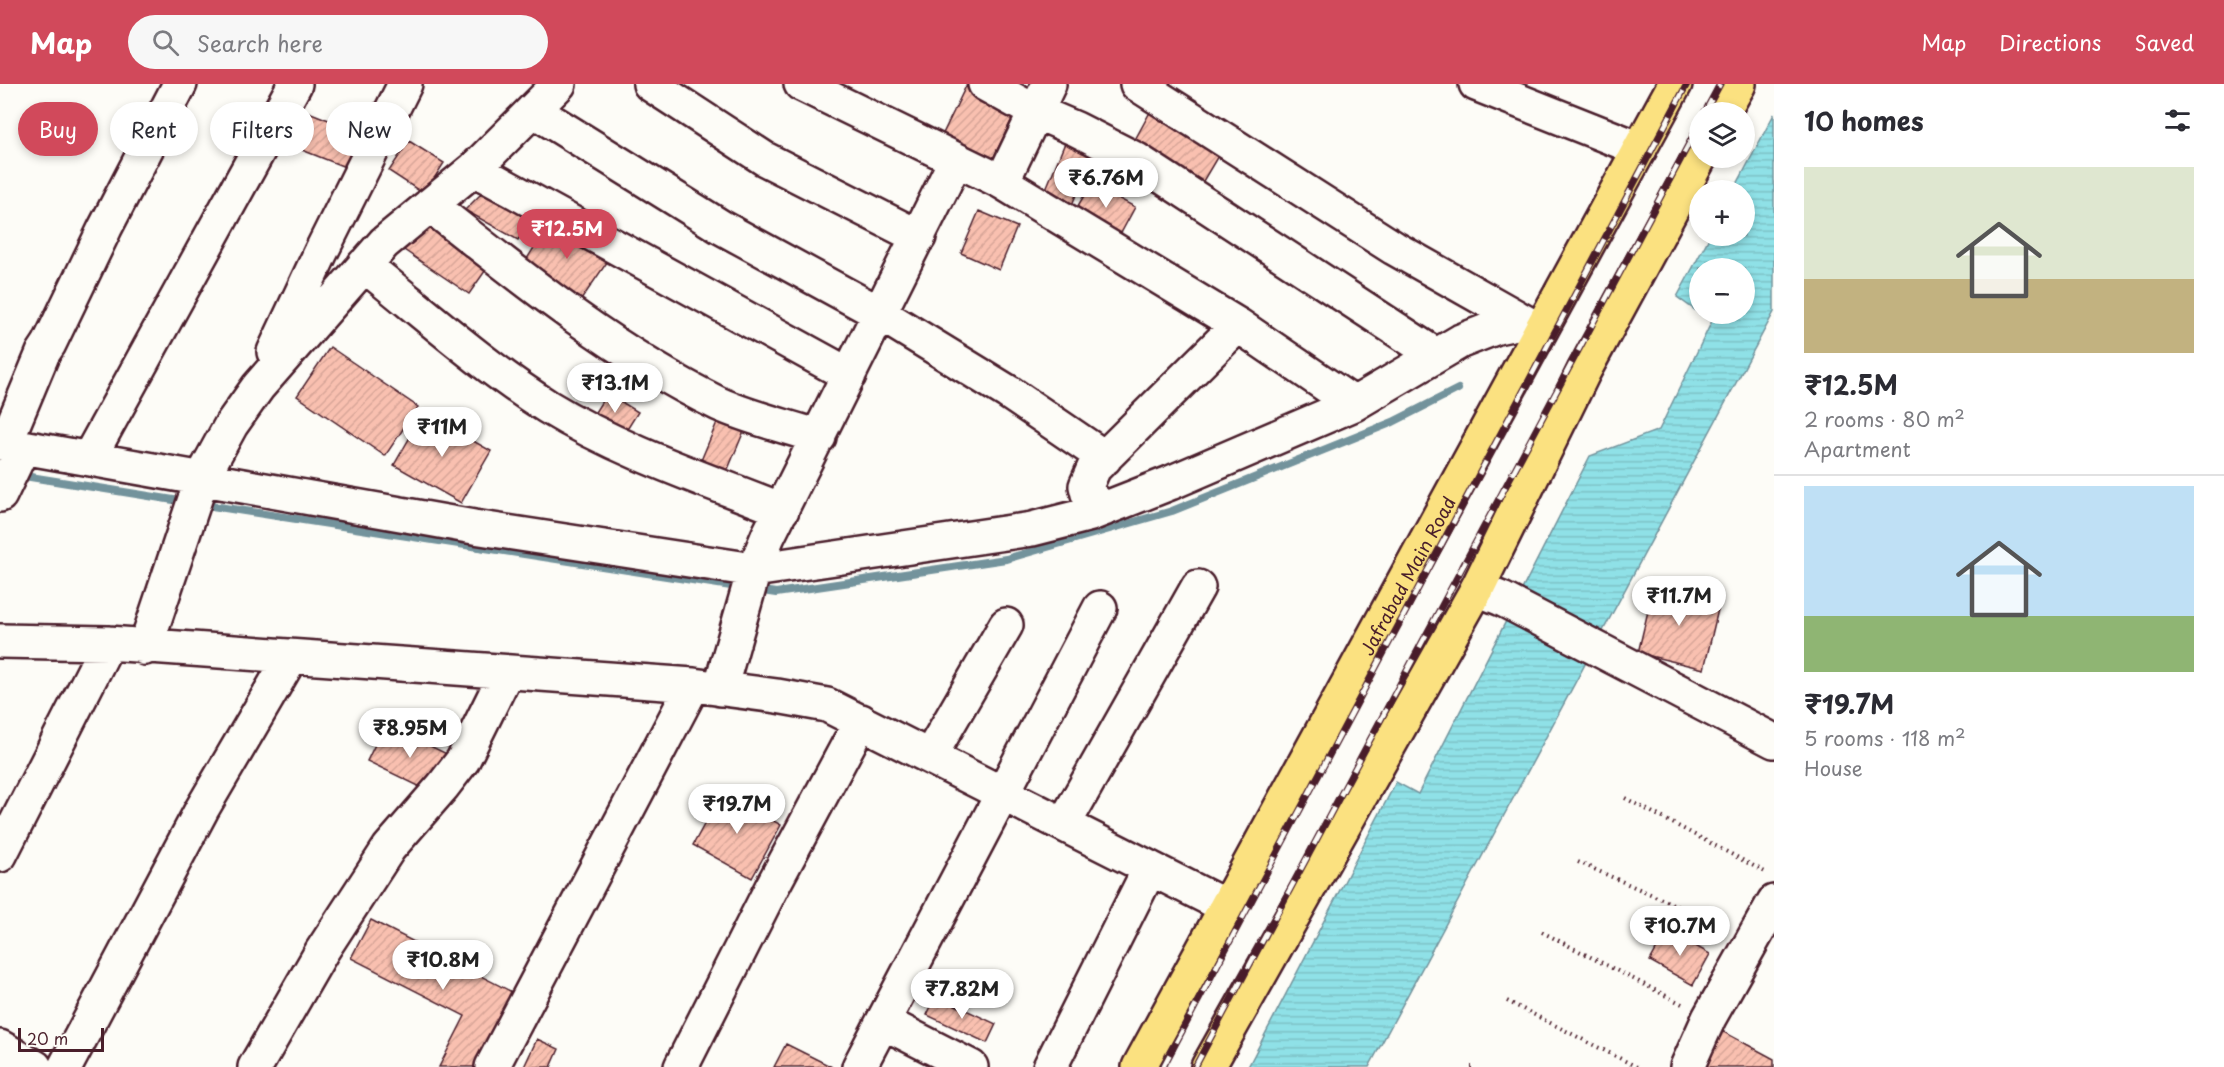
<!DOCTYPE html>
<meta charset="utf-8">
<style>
body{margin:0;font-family:"Playpen Sans",sans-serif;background:#f7f7f7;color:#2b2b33;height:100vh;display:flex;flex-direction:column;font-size:22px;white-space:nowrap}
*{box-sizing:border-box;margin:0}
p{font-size:20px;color:#7c7c81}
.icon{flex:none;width:33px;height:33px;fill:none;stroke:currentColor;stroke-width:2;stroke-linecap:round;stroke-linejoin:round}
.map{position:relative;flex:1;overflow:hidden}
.details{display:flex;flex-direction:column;background:#fff;width:450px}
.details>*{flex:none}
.banner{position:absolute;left:18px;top:18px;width:570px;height:54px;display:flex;gap:12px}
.tools{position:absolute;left:1689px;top:18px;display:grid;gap:12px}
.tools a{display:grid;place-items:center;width:66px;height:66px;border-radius:50%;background:#fff;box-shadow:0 3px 9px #0003;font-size:30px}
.scale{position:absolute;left:18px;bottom:15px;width:86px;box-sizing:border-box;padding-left:6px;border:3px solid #4a1f2b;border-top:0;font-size:16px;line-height:21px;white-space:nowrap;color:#4a1f2b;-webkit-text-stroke:4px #fdfcf7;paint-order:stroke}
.price{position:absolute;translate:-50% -51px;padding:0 14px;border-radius:21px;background:#fff;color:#222;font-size:20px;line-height:39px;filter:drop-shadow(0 2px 3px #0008)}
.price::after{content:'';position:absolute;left:50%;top:36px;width:18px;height:14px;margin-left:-9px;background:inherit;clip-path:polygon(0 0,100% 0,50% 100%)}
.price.active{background:#d1495b;color:#fff}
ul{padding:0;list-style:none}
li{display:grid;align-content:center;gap:12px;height:318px;padding:0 30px}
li+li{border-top:2px solid #e1e1e2}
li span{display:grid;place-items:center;height:186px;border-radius:0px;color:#555}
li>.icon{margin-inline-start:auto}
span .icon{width:108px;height:108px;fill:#fffc;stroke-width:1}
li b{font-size:26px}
h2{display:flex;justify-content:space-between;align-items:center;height:72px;padding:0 30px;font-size:26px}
.chip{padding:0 21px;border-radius:27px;background:#fff;box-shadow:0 3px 9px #0003;font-size:21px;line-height:54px}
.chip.active{background:#d1495b;color:#fff}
header{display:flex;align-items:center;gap:36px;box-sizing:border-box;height:84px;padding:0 30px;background:#d1495b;color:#fff}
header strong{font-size:28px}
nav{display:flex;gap:33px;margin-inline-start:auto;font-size:21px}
.search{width:420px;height:54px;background:#f7f7f7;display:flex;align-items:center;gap:15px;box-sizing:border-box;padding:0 21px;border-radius:33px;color:#7c7c81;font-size:22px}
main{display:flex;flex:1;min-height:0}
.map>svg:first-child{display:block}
.water{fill:url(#water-rules);stroke:#73939c;stroke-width:1.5}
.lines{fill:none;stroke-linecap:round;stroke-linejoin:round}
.stream{stroke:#73939c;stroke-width:8}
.building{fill:url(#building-hatch);stroke:#4a1f2b;stroke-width:1.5}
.minor-casing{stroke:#4a1f2b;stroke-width:38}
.major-casing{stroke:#4a1f2b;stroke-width:38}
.path{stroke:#4a1f2b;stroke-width:4;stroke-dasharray:1.5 4.5;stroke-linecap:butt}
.minor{stroke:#fdfcf7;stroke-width:33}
.major{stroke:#fbe180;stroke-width:33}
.rail-casing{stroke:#4a1f2b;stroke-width:7}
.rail{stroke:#fdfcf7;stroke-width:4.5;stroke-dasharray:14;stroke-linecap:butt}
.labels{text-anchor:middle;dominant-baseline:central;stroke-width:4.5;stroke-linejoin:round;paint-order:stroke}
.street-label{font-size:18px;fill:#4a1f2b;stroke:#fdfcf7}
</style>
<header>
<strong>Map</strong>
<div class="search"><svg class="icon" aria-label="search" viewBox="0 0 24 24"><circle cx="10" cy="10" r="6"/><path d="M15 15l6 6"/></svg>Search here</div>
<nav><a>Map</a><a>Directions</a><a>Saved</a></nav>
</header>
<main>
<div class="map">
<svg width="1774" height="983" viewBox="0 0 1774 983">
<defs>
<pattern id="water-rules" width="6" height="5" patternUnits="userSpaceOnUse" patternTransform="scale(1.5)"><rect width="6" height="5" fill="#8fe1e7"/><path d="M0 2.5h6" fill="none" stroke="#7dc1c6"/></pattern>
<pattern id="building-hatch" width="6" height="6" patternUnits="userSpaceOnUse" patternTransform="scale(1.5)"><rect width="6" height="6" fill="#f9c0b0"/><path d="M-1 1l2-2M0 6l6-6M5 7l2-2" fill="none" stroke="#d7a598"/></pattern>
</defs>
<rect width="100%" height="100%" fill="#fdfcf7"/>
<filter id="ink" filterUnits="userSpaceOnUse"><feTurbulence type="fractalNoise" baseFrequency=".0167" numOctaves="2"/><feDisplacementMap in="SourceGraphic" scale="12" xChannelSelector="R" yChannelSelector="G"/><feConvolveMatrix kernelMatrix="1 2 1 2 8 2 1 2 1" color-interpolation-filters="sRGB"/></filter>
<g filter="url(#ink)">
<path class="water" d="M1774,30V228L1369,983H1248L1396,698L1418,710L1590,372L1659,346L1712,237L1701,230H1744V184H1700L1699,229L1677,213L1710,152H1744V106H1734Z"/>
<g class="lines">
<path class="stream" d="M18,391L186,418
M199,420L744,504
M756,506L776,509L1006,475L1172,427L1393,338L1458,305"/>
</g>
<path class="building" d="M966,2L1016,27L989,83L939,58Z
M1155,19L1225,60L1196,109L1131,63Z
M306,27L359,48L345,83L292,62Z
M1067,54L1095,65L1069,128L1041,117Z
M409,57L444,79L424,110L389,87Z
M492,99L537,126L518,156L465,126Z
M1091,100L1135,123L1120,151L1076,125Z
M979,127L1017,143L999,186L961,169Z
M553,134L612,171L579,219L523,181Z
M428,142L490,180L469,210L401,164Z
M330,263L418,323L385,372L297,312Z
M607,309L638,328L623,352L592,333Z
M723,324L749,335L723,397L697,386Z
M424,329L491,367L461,419L394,381Z
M1654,502L1720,517L1704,585L1638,569Z
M385,640L453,673L435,710L367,677Z
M722,708L781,741L752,794L693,761Z
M371,836L520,912L483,983H439L465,932L351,874Z
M1667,846L1710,870L1693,901L1650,877Z
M936,912L996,940L987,959L927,931Z
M1722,947L1774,975V983H1703Z
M537,955L559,965L551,983H524Z
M786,960L832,983H774Z"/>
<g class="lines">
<g class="minor-casing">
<path id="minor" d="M650,0L765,75L919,153
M801,0L1002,98L1238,241L1354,320
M985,0L1034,27L1076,45L1137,76L1434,270
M1137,0L1394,164L1532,242
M1476,0L1640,65
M533,26L721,143L879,229L1008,308L1105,374
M474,85L849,291
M1002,98L1049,0
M430,121C522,194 613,268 719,320C750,334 786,342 819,353
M364,181C424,229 483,282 548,323C620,367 704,395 782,426
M274,268L321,168L405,0
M0,359L474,443L754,486L1032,445L1091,430L1170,399L1354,320L1461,257L1497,243L1521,238
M5,360L43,269L49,260L105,144L180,0
M89,374L295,0
M0,411L23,363
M1104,425L1088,410L1086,402L1094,384L1238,241
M1477,505L1502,515L1774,657
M0,557L108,559L693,601L777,612L827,621L1227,823
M145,564L202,394L231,341L258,303L384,159L474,85L559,0
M720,605L754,486L768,452L955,78
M930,672L1006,541
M1064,740L1198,503
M0,771L108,559
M883,938L971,983
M0,963L35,983
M65,983L202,725L291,573
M255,983L322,867L389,764L443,702L463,676L506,589
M492,983L693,601
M681,983L772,803L861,637
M859,983L1100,524
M1050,983L1150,784
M1687,983L1709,934L1774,818"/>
</g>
<g class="major-casing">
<g id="major">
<path d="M1723,28L1739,0"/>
<path id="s1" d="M1139,983L1675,0"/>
<path d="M1208,983L1477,505L1584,287L1700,73"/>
</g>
</g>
<path class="path" d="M1625,714L1765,788
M1578,778L1725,843
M1542,848L1682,920
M1507,917L1637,983
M1471,983H1472"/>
<use href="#minor" class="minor"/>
<use href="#major" class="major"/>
<g class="rail-casing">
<path id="rail" d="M1705,28L1720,0
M1163,983L1687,0
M1195,983L1700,39"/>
</g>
<use href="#rail" class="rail"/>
</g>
</g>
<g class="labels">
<g class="street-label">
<text stroke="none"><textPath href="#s1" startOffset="560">Jafrabad Main Road</textPath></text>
</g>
</g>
</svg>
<div class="tools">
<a><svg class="icon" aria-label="layers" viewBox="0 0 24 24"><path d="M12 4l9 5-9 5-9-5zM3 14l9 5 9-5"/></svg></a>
<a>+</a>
<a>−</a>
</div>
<div class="scale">20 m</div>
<b class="price" style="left:1106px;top:125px">₹6.76M</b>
<b class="price active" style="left:567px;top:176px">₹12.5M</b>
<b class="price" style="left:615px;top:330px">₹13.1M</b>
<b class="price" style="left:442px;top:374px">₹11M</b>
<b class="price" style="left:1679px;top:543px">₹11.7M</b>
<b class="price" style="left:410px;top:675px">₹8.95M</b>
<b class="price" style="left:737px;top:751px">₹19.7M</b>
<b class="price" style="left:1680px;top:873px">₹10.7M</b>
<b class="price" style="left:443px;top:907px">₹10.8M</b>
<b class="price" style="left:962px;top:936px">₹7.82M</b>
<div class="banner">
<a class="chip active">Buy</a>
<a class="chip">Rent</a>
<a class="chip">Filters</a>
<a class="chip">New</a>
</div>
</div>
<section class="details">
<h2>10 homes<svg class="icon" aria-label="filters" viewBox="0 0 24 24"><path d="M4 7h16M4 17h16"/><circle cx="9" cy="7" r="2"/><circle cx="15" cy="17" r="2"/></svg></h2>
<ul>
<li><span style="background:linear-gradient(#dfe7d0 60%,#c2b280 0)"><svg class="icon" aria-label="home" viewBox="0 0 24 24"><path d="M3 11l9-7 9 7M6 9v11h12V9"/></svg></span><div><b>₹12.5M</b><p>2 rooms · 80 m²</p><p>Apartment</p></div></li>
<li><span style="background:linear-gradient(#bfe0f5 70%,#8fb573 0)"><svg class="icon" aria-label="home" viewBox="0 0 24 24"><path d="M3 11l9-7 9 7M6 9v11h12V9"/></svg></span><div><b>₹19.7M</b><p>5 rooms · 118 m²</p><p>House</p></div></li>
</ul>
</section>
</main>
